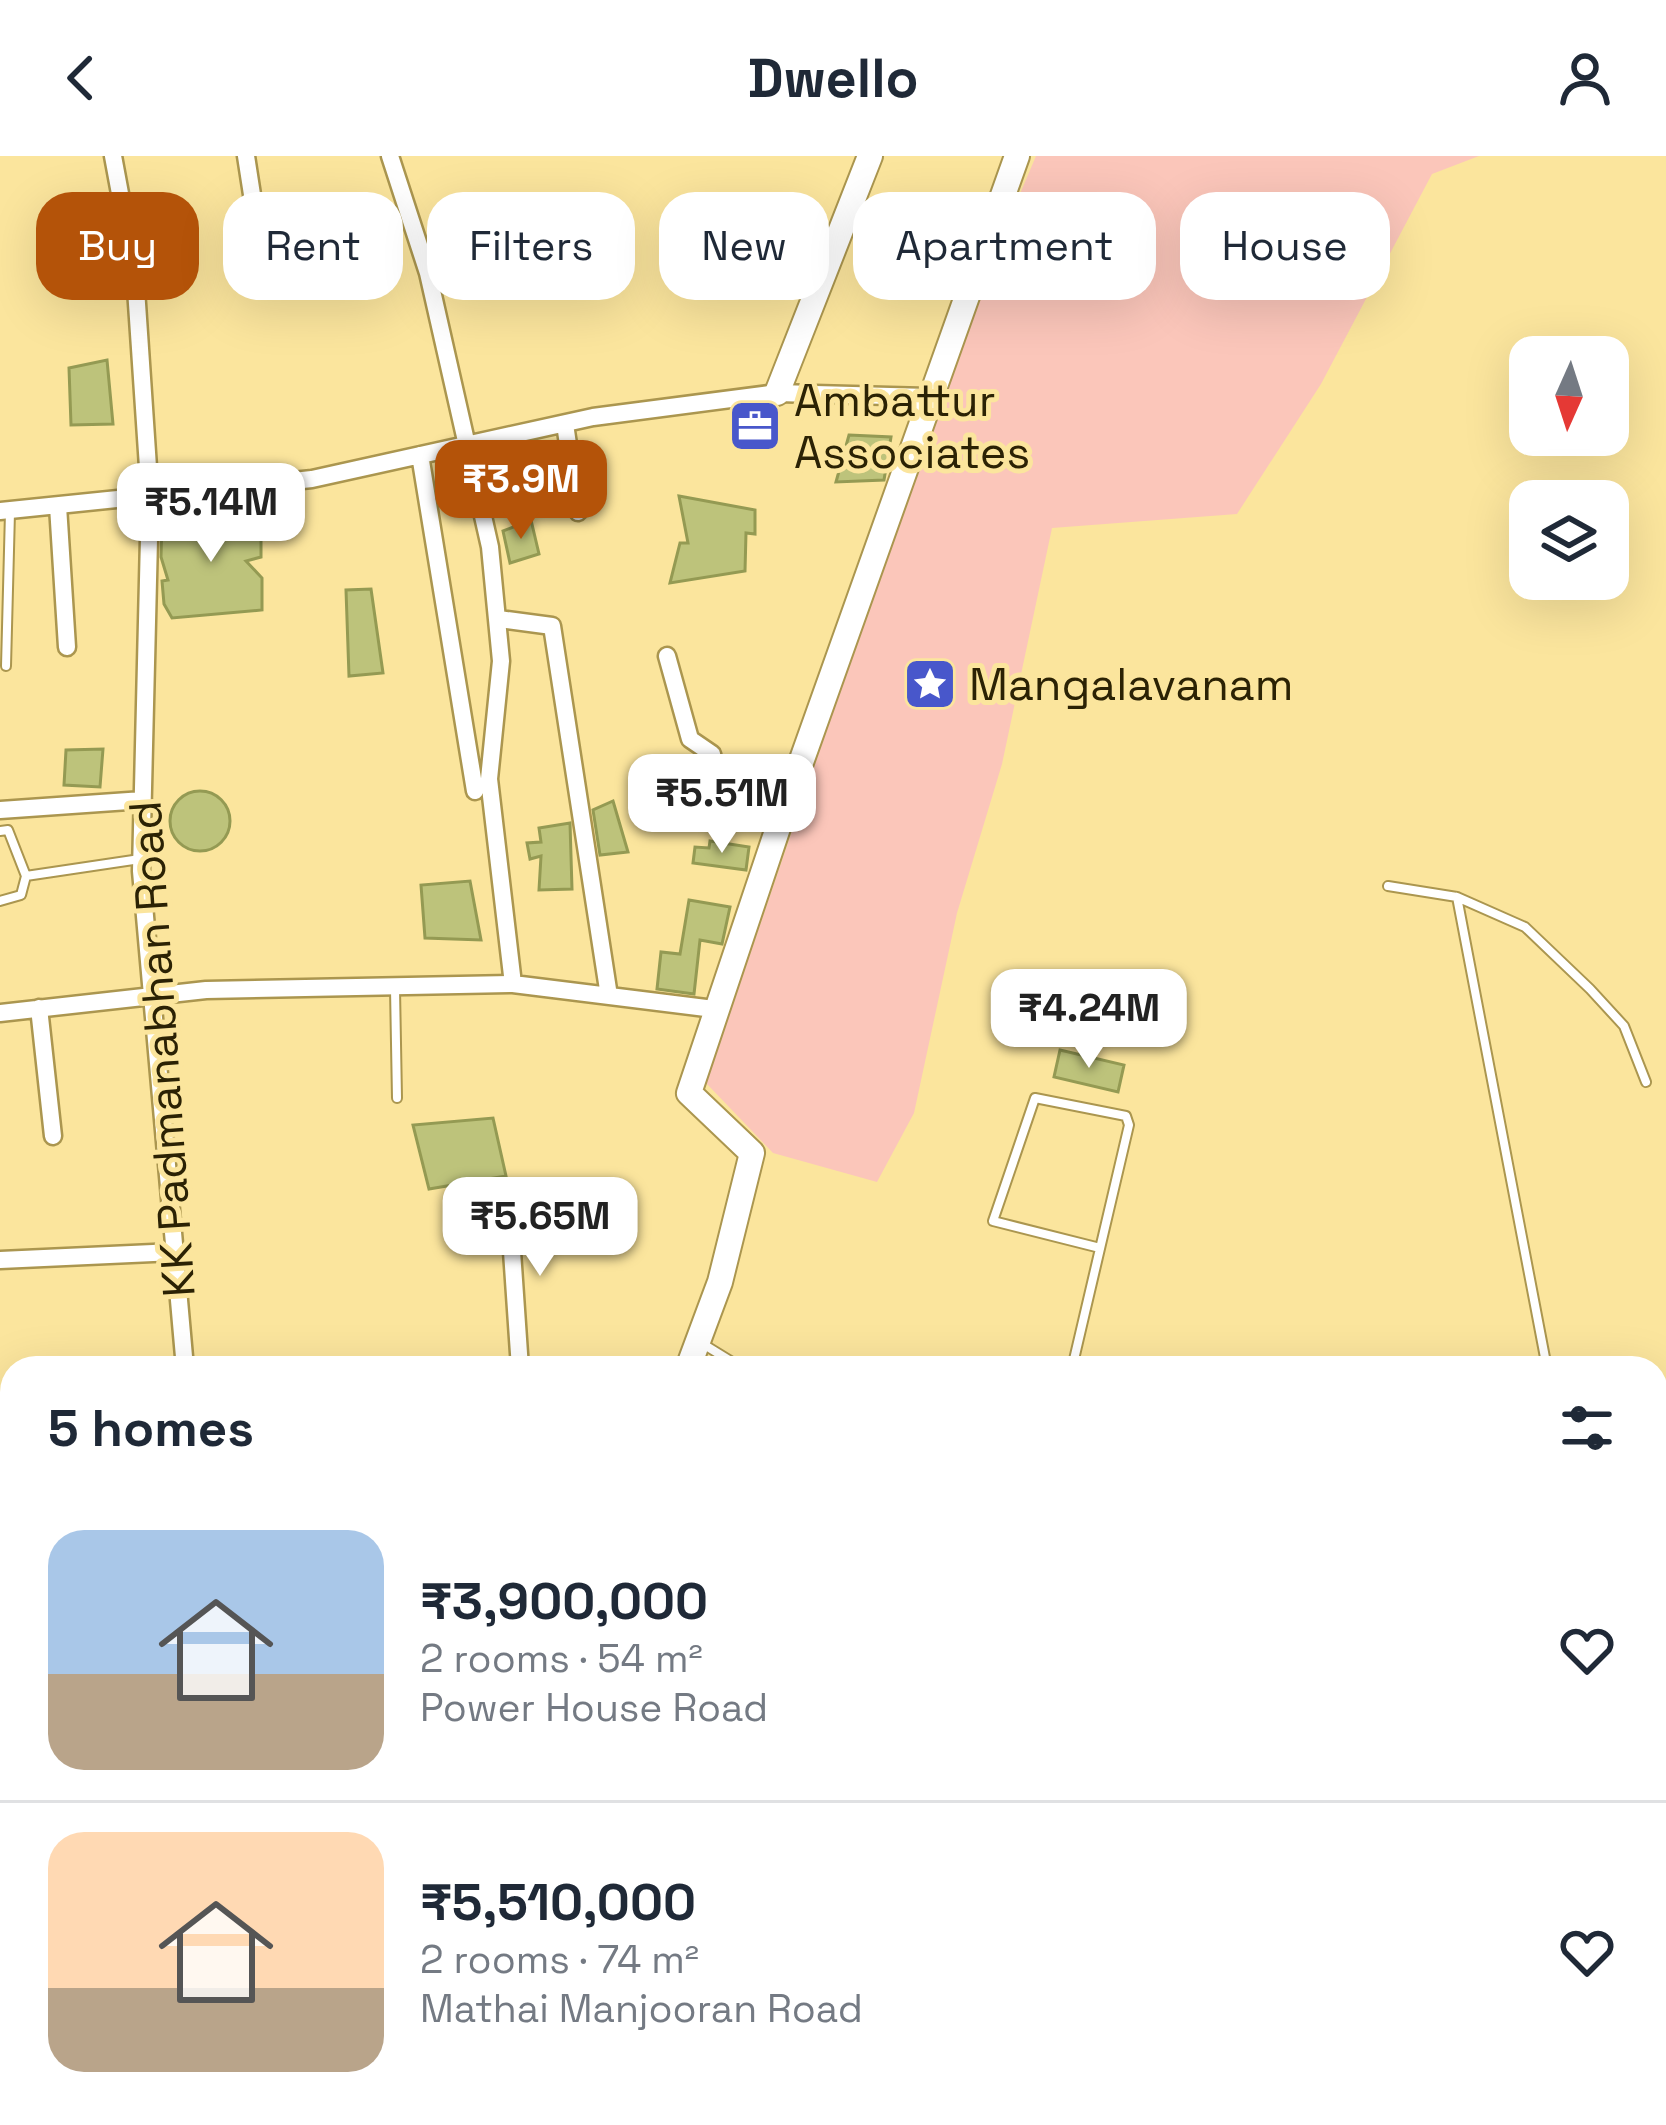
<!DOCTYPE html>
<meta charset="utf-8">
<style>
body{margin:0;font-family:"Space Grotesk",sans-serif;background:#f6f6f7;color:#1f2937;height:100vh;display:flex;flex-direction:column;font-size:45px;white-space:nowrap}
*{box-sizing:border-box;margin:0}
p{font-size:39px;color:#747a83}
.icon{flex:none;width:66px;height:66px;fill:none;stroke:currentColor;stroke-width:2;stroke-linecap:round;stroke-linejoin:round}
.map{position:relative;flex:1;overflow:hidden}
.details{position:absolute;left:0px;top:1200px;width:1668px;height:771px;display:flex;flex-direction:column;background:#fff;border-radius:36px 36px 0 0;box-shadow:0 12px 48px #0002}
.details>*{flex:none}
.banner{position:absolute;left:36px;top:36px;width:1596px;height:108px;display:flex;gap:24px}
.needle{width:78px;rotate:183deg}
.buttons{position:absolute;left:1509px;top:180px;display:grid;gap:24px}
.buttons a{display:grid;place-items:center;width:120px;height:120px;border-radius:24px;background:#fff;box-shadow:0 12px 48px #0002;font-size:60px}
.price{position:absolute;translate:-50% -102px;padding:0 27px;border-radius:24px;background:#fff;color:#222;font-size:39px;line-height:78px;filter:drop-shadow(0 3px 6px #0008)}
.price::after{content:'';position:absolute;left:50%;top:72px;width:36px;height:27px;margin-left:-18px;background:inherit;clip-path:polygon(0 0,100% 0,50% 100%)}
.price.selected{background:#b45309;color:#fff}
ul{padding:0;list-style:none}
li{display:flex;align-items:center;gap:36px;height:300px;padding:0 48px}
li+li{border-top:3px solid #e0e1e3}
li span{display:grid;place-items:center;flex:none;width:336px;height:240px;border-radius:36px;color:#555}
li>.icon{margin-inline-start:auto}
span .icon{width:144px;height:144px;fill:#fffc;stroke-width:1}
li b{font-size:51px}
h2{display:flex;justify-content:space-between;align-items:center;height:144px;padding:0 48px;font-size:51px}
.pill{padding:0 42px;border-radius:36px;background:#fff;box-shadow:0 12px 48px #0002;font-size:42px;line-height:108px}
.pill.selected{background:#b45309;color:#fff}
header{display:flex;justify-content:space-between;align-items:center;height:156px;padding:0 48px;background:#fff;font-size:54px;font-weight:700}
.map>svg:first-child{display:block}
.green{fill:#fbc6ba}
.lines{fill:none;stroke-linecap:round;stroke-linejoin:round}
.canal{stroke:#b5972a;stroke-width:18}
.building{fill:#bdc37b;stroke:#949a53;stroke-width:3}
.lane-casing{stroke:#ab964f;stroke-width:12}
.street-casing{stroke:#ab964f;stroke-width:21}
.secondary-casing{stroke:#ab964f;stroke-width:28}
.lane{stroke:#fff;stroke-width:8}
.street{stroke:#fff;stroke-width:16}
.secondary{stroke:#fff;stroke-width:24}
.labels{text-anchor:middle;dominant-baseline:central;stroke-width:10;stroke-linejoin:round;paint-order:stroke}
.poi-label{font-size:45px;fill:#2b2204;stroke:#fbe59d;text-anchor:start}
.street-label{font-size:45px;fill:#2b2204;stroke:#fbe59d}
</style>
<header><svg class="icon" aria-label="back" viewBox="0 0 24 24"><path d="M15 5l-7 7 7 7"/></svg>Dwello<svg class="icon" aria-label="person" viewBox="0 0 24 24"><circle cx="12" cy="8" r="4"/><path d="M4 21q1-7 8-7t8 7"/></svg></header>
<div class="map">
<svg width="1666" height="1969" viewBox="0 0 1666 1969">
<rect width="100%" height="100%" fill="#fbe59d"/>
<path class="green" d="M1036,0H1479L1432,18L1321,228L1237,358L1052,372L1002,608L957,757L914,957L877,1026L773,997L706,927L966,165Z"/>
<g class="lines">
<path class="canal" d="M1008,1969L1009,1959"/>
</g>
<path class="building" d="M107,204L113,268L71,269L69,212Z
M849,279L891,281L884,324L836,326Z
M679,340L755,354V378L746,377L745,415L670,427L680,387H688Z
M192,358L252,359L261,376V401L246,405L262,422V454L172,462L164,448L162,425L168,424L161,401L162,362Z
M531,364L539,398L510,407L503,375Z
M371,433L383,517L349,520L346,434Z
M103,593L100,631L64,629L66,594Z
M665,629L669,658L646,662L645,632Z
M170 665a30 30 0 1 1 60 0a30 30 0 1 1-60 0Z
M613,645L628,696L600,699L593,654Z
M570,667L572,733L539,734L541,700L530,703L527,687L541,686L539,672Z
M710,685L749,691L746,714L693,707L695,691L709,692Z
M470,725L481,784L425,782L421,729Z
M689,744L730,751L722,788L700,784L694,838L657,833L661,796L680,798Z
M1060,894L1124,909L1118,936L1054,921Z
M493,962L506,1020L429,1033L413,969Z"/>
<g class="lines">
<g class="lane-casing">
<path id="lane" d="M711,73L831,83
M6,510L10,356
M0,675L8,674L26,720L21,739L0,745
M26,720L140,703
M1388,730L1457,741L1547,1212
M1457,741L1525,771L1590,833L1624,870L1646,926
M395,833L397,942
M703,1188L742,1212
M1072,1212L1129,969L1126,960L1035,942L993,1065L1100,1092
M1656,1836L1666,1835
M1656,1889L1666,1886
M1234,1969V1959"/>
</g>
<g class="street-casing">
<path id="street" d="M113,0L135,118L150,341L141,715L185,1212
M246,0L253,45
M390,0L428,117L490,391L501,505L489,623L513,828
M565,268L578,356
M420,299L475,635
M58,350L67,491
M0,355L312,323L593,261L777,237L928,241
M499,463L552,470L609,840
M667,500L690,583L712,598L721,645L784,654
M0,654L143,644
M39,852L53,980
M0,857L206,834L513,828L714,853
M508,1037L520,1212
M0,1104L175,1096
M0,1370L12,1368
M0,1568L12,1569
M0,1805L12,1802
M0,1918L12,1915
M219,1959L221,1969
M287,1969L288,1959"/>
</g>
<g class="secondary-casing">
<path id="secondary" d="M777,237L870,0
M688,1212L720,1126L752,997L689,937L784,654L1017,0
M418,1969L421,1959"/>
</g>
<use href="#lane" class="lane"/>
<use href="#street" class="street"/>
<use href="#secondary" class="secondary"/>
</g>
<defs>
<g id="office-square" transform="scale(2.7)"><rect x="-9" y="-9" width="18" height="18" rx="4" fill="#4857cb" stroke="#fbe59d"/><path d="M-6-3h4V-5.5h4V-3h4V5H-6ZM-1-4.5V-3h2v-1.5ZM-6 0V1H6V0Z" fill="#fff"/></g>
<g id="sight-square" transform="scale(2.7)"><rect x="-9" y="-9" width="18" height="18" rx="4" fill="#4857cb" stroke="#fbe59d"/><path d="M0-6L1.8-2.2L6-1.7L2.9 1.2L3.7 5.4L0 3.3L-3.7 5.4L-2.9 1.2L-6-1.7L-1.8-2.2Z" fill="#fff"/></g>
</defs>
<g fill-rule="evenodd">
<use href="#office-square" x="755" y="270"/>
<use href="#sight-square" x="930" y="528"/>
</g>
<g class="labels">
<g class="poi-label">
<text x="794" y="244">Ambattur<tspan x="794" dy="52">Associates</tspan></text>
<text x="969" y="528">Mangalavanam</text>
</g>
<g class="street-label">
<text transform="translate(162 893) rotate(-94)">KK Padmanabhan Road</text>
</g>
</g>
</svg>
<div class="buttons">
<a><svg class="needle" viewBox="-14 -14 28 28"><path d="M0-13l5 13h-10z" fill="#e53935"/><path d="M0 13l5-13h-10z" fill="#747a83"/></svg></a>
<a><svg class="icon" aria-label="layers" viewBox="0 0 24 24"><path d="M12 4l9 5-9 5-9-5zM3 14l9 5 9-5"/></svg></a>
</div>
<b class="price selected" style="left:521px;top:386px">₹3.9M</b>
<b class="price" style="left:211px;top:409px">₹5.14M</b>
<b class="price" style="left:722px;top:700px">₹5.51M</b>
<b class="price" style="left:1089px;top:915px">₹4.24M</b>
<b class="price" style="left:540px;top:1123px">₹5.65M</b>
<div class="banner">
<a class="pill selected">Buy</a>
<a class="pill">Rent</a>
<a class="pill">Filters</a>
<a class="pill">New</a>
<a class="pill">Apartment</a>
<a class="pill">House</a>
</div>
<section class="details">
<h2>5 homes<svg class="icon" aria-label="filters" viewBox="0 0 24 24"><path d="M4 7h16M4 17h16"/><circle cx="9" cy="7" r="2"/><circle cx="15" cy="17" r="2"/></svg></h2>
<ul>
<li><span style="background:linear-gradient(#a9c7e8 60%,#b9a48a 0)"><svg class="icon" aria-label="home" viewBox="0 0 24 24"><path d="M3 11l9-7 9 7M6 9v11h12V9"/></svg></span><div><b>₹3,900,000</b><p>2 rooms · 54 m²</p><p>Power House Road</p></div><svg class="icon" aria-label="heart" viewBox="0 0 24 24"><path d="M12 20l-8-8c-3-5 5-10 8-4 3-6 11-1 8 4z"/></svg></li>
<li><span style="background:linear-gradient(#ffd9b3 65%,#b9a48a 0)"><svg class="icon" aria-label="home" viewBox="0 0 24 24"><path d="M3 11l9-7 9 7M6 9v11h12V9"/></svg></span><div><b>₹5,510,000</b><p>2 rooms · 74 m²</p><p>Mathai Manjooran Road</p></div><svg class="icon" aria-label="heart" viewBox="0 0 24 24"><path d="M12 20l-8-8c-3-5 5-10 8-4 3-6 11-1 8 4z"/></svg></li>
</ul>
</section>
</div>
